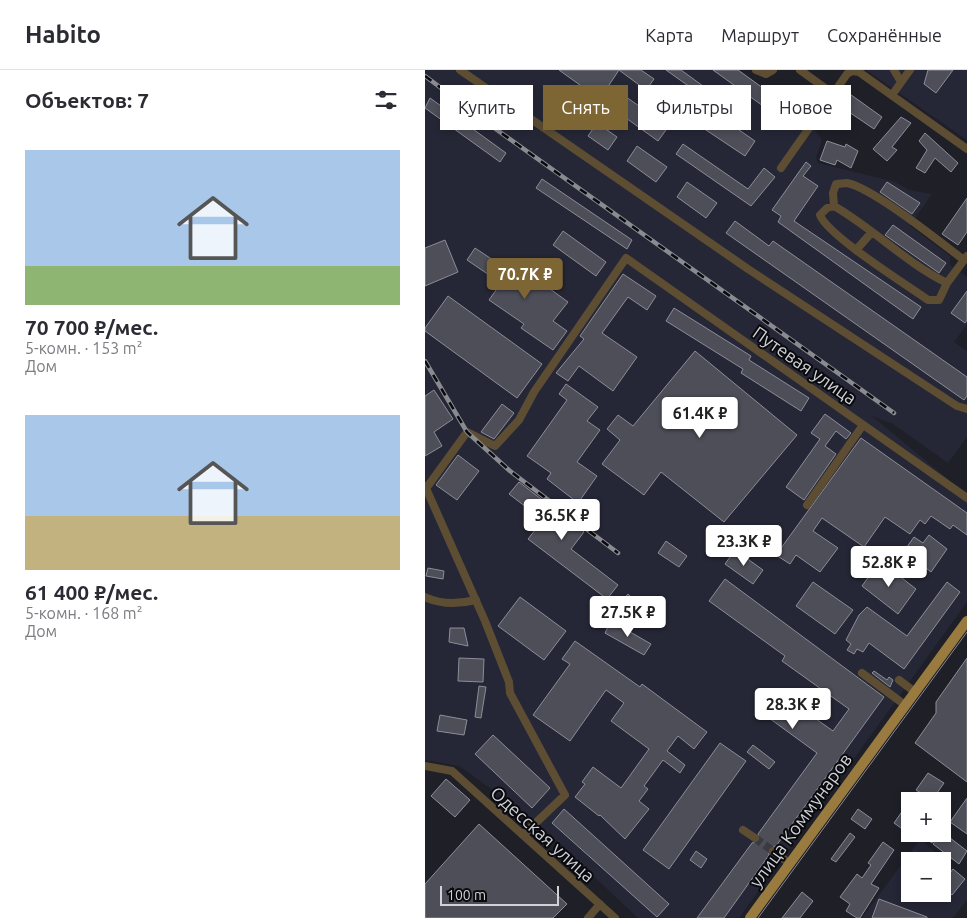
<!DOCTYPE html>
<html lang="ru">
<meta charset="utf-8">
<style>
body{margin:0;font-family:Ubuntu,sans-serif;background:#f2f2f3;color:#2b2b33;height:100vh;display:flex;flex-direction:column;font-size:19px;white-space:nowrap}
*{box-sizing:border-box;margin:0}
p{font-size:16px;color:#7c7c81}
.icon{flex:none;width:28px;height:28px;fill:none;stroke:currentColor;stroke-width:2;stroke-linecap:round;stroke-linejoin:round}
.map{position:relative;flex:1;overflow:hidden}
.sheet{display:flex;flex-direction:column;background:#fff;width:425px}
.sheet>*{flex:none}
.top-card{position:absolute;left:15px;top:15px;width:451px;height:45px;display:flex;gap:10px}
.tools{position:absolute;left:476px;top:722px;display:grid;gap:10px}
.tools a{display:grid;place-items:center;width:50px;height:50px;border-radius:0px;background:#fff;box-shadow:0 2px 8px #0003;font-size:25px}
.scale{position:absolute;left:15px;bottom:12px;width:119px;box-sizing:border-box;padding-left:5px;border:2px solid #d1d2d7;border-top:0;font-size:14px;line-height:18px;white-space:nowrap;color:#d1d2d7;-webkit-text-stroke:4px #090a0d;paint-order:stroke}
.price{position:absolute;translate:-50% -42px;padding:0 11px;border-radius:5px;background:#fff;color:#222;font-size:16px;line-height:32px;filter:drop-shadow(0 1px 2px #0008)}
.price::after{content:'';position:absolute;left:50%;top:30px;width:15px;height:11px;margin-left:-8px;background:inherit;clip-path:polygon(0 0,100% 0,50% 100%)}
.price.selected{background:#7e6634;color:#fff}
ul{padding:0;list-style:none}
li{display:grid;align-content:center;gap:10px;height:265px;padding:0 25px}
li span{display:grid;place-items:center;height:155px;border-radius:0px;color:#555}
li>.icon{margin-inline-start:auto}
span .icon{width:90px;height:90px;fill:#fffc;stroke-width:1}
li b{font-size:21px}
h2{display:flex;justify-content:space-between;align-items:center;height:60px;padding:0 25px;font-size:21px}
.chip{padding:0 18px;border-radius:0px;background:#fff;box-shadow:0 2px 8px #0003;font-size:18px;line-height:45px}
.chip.selected{background:#7e6634;color:#fff}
header{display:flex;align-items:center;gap:30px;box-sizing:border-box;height:70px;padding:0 25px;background:#fff;border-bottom:1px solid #e1e1e2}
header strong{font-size:24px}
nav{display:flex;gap:28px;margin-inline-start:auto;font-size:18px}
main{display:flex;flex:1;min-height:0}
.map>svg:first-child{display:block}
.built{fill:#262736;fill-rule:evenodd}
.green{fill:#5d4408}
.building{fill:#4d4e58;stroke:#8b8d98}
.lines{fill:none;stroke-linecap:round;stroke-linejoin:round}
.minor-tunnel{stroke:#3a3a42;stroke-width:8;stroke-dasharray:8 4;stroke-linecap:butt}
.minor{stroke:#5d4e33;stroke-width:8}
.major{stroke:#997b40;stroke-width:10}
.tram{stroke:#8a8a91;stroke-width:1}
.rail-casing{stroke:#8a8a91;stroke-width:4.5}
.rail{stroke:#090a0d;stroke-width:2.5;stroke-dasharray:8;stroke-linecap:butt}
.labels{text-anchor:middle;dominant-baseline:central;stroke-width:4;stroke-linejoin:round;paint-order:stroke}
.street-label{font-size:18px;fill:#d1d2d7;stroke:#090a0d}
</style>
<header>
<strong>Habito</strong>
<nav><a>Карта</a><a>Маршрут</a><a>Сохранённые</a></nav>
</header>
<main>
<section class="sheet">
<h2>Объектов: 7<svg class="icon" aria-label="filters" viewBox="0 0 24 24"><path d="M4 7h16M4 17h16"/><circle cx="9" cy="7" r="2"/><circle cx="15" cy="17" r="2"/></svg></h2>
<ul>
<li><span style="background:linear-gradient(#a9c7e8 75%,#8fb573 0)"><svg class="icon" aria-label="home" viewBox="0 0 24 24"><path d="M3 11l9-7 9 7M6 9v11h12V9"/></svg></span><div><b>70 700 ₽/мес.</b><p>5-комн. · 153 m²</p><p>Дом</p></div></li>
<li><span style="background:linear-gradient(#a9c7e8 65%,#c2b280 0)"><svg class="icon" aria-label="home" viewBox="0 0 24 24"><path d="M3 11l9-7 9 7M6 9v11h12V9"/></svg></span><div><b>61 400 ₽/мес.</b><p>5-комн. · 168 m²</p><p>Дом</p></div></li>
</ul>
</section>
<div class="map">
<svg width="542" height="848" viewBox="0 0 542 848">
<rect width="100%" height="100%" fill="#1f1f28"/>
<path class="built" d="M0,0H313L378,47L389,58L397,70L391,87L393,93L470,112L484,120L507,124L485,156L525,186V195L542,207V255L529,272L542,281V367L523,393L468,354L447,346L542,425V532L314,848H213L108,749L34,696L0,690Z
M441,0H542V70L470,20Z
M495,769L542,810V830L528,848H437ZM485,791H518V824H485Z"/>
<path class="green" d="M490,781L503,791H485V800L479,796Z"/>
<path class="building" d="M134,0H216L229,9L221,20L194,0L184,15L224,43L235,28L254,42L233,71Z
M241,0H256L300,32L291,44L330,71L320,86L272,54L286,32Z
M288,0H313L378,47L370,59Z
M503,0H528L511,23L499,14Z
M422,22L457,47L449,59L424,42L416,53L402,43L408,35L411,37Z
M5,28L81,83L75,92L0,38Z
M476,47L486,53L467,77L472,80L462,91L448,79Z
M172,53L192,67L183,80L163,66Z
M500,63L533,93L526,102L510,88L500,103L491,98L502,80L494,71Z
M402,71L420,77L421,74L433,81L426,98L412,90L410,95L395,90Z
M258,74L323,119L339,98L350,107L326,136L251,84Z
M212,76L242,97L231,112L202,91Z
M381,92L386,96L378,106L393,116L369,151L496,237L488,249L353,152L356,146L347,140Z
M117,109L207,170L202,179L111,118Z
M262,112L292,133L281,148L252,127Z
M462,112L495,133L487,144L455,122Z
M542,128V162L533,175L517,164Z
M310,151L344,176L348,171L542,307V326L539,330L301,163Z
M468,155L521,193L514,203L460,165Z
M138,161L181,192L171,206L128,175Z
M20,170L33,202L0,216V178Z
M50,178L98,210L103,203L143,232L128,251L142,261L128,280L96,258L99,254L64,230L76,213L42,190Z
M198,204L231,226L222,240L203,227L177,263L212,287L188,321L154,296L143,311L131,303L159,269L155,266Z
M542,221V250L540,253L526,243Z
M23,226L117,294L92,328L0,261V258Z
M249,238L326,286L324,290L384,328L376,341L316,303L318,299L241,251Z
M270,281L372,365L299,452L236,402L219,425L177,394L195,370L182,359L193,345L208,356Z
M141,314L173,337L162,351L175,360L152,392L172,406L153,433L122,409L126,403L102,386L142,330L134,324Z
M9,320L28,349L9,362L17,376L0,386V326Z
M77,334L89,343L69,369L56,362Z
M400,344L426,363L421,369L411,361L400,376L411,384L379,430L361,417L395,369L386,363Z
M436,368L542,443V465L528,455L525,459L506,446L500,454L495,450L485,464L460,447L439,477L397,448L388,461L413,478L395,502L371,485L365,494L351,485Z
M33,385L54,401L32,430L11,415Z
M94,412L159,462L146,479L193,515L182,529L103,469L118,450L84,424Z
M504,465L522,479L506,502L479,481L489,467L498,473Z
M241,471L262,486L254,497L233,483Z
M310,480L338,500L328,514L300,494Z
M455,491L491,519L473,544L437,516Z
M3,498L19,501L18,509L1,506Z
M300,509L459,627L351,776L343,778L344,785L299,848H272L327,773L334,771L333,764L392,683L344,648L360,627L408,661L424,639L357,591L360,586L284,531Z
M388,512L428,540L410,564L371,536Z
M522,512L535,522L479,599L444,573L438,582L432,579L429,584L422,580L426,574L421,570L434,545L442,537L482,566Z
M203,524L218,538L210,547L195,533Z
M95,527L141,561L119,590L73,556Z
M186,551L226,574L219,585L180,563Z
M25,558H39L43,576L24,572Z
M150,571L215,617L217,614L282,662L269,679L253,666L242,681L260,695L255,703L238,690L219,716L223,719L214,731L224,739L200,769L175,745L174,746L150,727L160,714L157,712L168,697L196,718L224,679L186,651L199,633L181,620L145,671L108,645L145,594L137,589Z
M34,588L59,589L58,612L33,611Z
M542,588V712L490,673L511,643V632Z
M449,601L462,610L464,607L468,610L465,617L447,603Z
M54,616L61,617L56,648L50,647Z
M15,645L42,650L39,665L12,661Z
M68,665L125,718L107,738L50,684Z
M295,673L321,691L244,799L218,780Z
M328,675L350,692L344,699L322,682Z
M503,703L519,713L507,730L491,720Z
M21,709L45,730L30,747L6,726Z
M542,728V764L525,752Z
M485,730V759L483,763L469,753Z
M139,739L244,834L232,847L127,753Z
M433,739L447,749L440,759L426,749Z
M54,754L142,834L128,848H0V814Z
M425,763L430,767L411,792L406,789Z
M503,764H511L507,773L500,768Z
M516,764H520L542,781L534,794L508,774Z
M458,772L469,780L446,814L454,818L435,848H432L421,841L425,834L415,827L432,804L437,808L446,795L443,793Z
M271,781L282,789L276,798L265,790Z
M528,799L540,809L527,825L518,817V812Z
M377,822L388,831L375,848H357Z
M454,829L502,847V848H447Z"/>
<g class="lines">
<path class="minor-tunnel" d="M330,768L348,781"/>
<path class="minor" d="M35,0L323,199L532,336L542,339
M331,0L341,4L348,0
M375,0L407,23
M469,0L476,12
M467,25L485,0
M356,98L422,4L427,1L434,2L542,79
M409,136L408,123L411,114C414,114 419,113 422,113C448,118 515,172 539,190
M432,179L446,163
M522,213C481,193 449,159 409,136L402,138L395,145C402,165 482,215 503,230H514L522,213L542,186
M0,416L60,551L84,612L85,623L140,725L98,765
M0,420L42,362L70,376L94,350L109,322L201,188L542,428
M382,435L438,355
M0,527C17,535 34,534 51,530
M437,603L480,635
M474,610L490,622
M0,696L27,701L190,848
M318,760L330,768
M348,781L364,793
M163,848L175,834"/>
<path class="major" d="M325,848L542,551"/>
<path class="tram" d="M333,848L542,562"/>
<g class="rail-casing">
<path id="rail" d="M0,6L72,60L469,343
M0,291L42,362L85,401L193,483"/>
</g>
<use href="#rail" class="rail"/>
</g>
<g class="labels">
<g class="street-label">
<text transform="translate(380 295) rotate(35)">Путевая улица</text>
<text transform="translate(375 750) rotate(-54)">улица Коммунаров</text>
<text transform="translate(118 764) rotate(42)">Одесская улица</text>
</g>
</g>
</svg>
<div class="tools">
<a>+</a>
<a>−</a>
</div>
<div class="scale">100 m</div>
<b class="price selected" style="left:100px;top:230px">70.7K ₽</b>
<b class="price" style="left:275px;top:369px">61.4K ₽</b>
<b class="price" style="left:137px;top:471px">36.5K ₽</b>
<b class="price" style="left:319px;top:497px">23.3K ₽</b>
<b class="price" style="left:464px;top:518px">52.8K ₽</b>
<b class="price" style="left:203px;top:568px">27.5K ₽</b>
<b class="price" style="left:368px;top:660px">28.3K ₽</b>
<div class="top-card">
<a class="chip">Купить</a>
<a class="chip selected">Снять</a>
<a class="chip">Фильтры</a>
<a class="chip">Новое</a>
</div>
</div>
</main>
